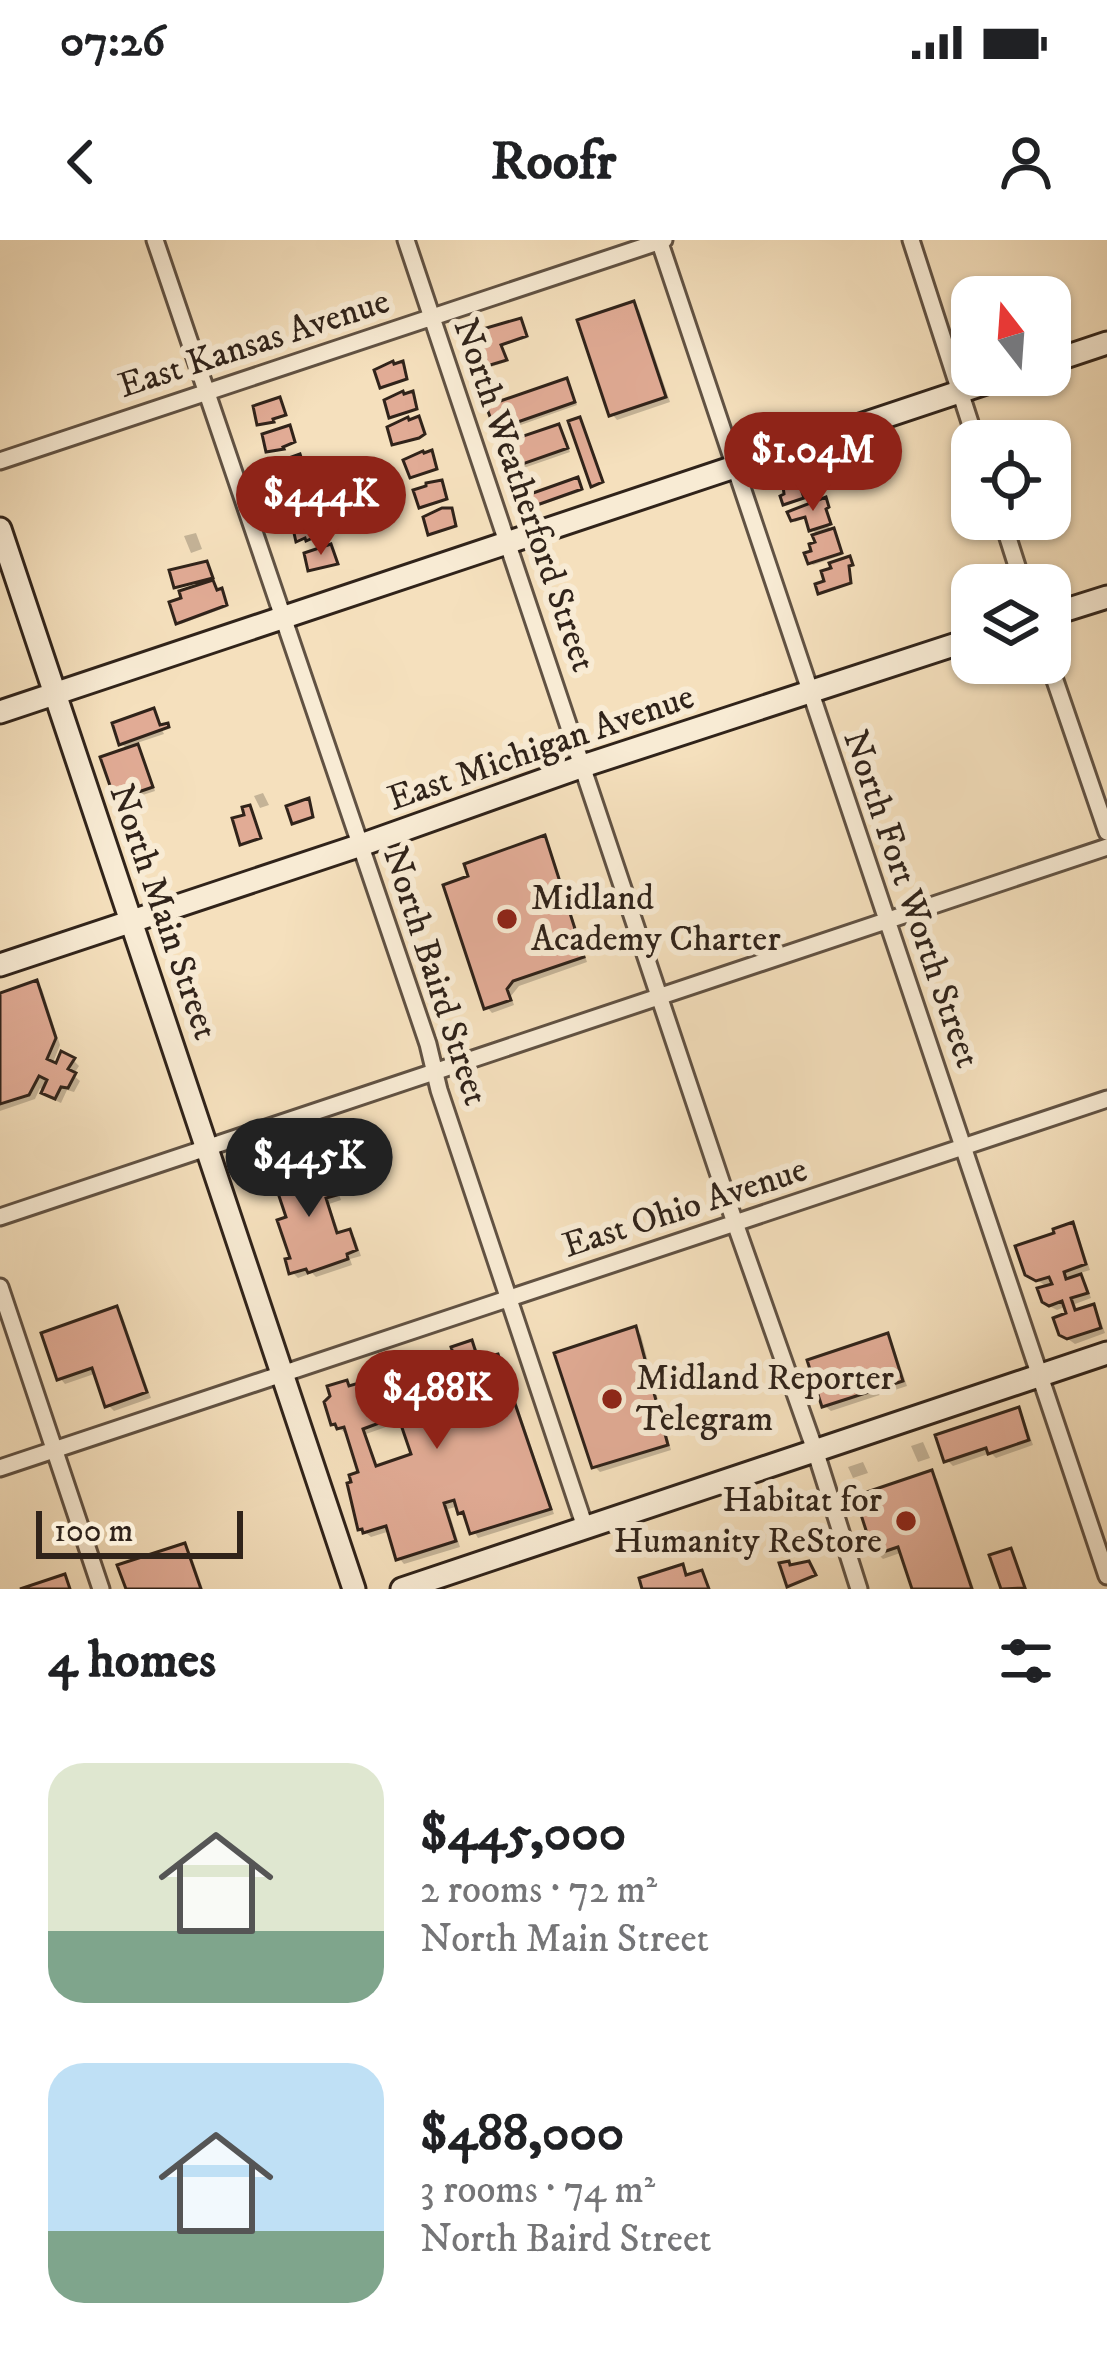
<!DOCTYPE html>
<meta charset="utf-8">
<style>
body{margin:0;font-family:"IM FELL DW Pica",serif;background:#f2f2f2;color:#202124;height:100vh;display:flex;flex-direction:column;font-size:45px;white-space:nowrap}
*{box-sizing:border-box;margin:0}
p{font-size:39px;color:#757577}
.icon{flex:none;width:66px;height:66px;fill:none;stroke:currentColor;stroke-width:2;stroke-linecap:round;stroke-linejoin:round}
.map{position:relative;height:1349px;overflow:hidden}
.sheet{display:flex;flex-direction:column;background:#fff;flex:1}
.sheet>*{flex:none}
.needle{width:78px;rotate:343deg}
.tools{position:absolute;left:951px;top:36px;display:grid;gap:24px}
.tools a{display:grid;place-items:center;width:120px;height:120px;border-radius:24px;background:#fff;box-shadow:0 3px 9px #0004;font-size:60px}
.scale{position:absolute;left:36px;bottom:30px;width:207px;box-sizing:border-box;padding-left:12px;border:6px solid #30231a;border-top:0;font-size:33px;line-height:42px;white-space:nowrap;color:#30231a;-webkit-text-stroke:9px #f8ebd4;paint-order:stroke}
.price{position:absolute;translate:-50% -102px;padding:0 27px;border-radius:42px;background:#8f2418;color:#fff;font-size:39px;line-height:78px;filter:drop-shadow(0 3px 6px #0008)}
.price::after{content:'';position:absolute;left:50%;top:72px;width:36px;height:27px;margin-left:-18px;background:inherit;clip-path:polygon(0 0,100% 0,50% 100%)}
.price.current{background:#222;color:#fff}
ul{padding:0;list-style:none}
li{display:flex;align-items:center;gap:36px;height:300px;padding:0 48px}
li span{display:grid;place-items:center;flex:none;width:336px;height:240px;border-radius:36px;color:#555}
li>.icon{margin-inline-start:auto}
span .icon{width:144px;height:144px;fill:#fffc;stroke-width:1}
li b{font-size:51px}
h2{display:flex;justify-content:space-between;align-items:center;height:144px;padding:0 48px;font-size:51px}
.status{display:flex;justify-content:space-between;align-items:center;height:84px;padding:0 60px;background:#fff;direction:ltr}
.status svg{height:33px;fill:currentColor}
header{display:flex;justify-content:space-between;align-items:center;height:156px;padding:0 48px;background:#fff;font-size:54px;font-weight:700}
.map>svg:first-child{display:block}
.shadow{fill:#0003;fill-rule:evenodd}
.building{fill:#e1ab95;stroke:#30231a;stroke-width:3;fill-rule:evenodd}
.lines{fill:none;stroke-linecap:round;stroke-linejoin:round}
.street-casing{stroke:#615243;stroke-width:21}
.secondary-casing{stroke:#30231a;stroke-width:27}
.street{stroke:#f8ebd4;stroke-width:15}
.secondary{stroke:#f8ebd4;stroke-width:21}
.poi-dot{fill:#8f2418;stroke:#f8ebd4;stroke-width:4.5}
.labels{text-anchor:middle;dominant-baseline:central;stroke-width:12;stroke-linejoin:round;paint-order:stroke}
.street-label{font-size:36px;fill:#30231a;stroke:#f8ebd4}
.poi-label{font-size:36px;fill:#30231a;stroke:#f8ebd4;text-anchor:start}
</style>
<div class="status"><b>07:26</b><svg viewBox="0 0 49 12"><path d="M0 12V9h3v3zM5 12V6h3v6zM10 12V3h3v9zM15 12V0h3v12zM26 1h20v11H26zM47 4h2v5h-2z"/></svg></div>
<header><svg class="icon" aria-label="back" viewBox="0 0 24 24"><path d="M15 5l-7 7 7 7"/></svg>Roofr<svg class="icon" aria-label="person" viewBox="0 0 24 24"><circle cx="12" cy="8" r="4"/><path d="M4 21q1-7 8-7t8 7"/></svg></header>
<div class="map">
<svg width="1107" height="1349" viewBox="0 0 1107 1349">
<rect width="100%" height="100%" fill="#f5e0bd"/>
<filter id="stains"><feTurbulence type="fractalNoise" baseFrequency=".00167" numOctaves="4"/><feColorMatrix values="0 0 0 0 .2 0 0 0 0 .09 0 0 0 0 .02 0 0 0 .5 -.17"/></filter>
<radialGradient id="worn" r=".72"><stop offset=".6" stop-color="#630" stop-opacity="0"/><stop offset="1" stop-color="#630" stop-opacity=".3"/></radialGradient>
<path class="shadow" d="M633,64L639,70L670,162L617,180L612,174Z
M522,83L527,98L501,106L506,122L491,127L485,112L474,111Z
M566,141L577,165L501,192L498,188Z
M559,187L570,212L515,231L511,227Z
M579,243L582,251L527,270L525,268Z
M827,263L829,269L826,270L831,286H828L835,293L842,315L813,325L811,323L819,304L818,296L812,289L808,277L795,282L793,280Z
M196,293L202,309L191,313L184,296Z
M208,326L217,353L223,354L227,367L181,384L179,382L200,347L197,342L179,348L177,346Z
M153,472L164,494L134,504L141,511L155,551L121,562L117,558L129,511L122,504Z
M263,553L269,565L260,568L254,556Z
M544,598L549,604L587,722L519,746L511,756L514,765L492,773L487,767Z
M36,744L42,749L60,805L52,825L73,820L79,826L73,835L80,841L74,852L67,850L61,863L50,858L40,848L35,859L0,871V756Z
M296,925L304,939L327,931L333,937L341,960L329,964L340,995L349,992L355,998L361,1016L350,1019L352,1025L316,1037L312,1033L298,1038L292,1032L290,979L279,948L272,941Z
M1072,986L1077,991L1090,1030L1077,1034L1086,1043L1091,1058L1075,1064L1078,1073L1093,1068L1098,1073L1105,1093L1075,1104L1061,1094L1070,1075L1067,1066L1057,1070L1051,1067L1044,1061L1049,1048L1028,1034Z
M117,1070L122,1075L151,1158L114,1171L108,1165L97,1133L65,1144L60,1138Z
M635,1089L641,1095L671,1210L600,1232L594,1226Z
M887,1097L892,1102L907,1146L831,1171L825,1166Z
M471,1103L477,1109L481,1122L497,1117L503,1123L554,1274L478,1298L459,1266L448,1269L460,1307L404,1324L399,1318L390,1291L371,1297L360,1288L362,1234L348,1192L345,1193L334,1184L346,1143L352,1148L423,1128L429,1134L434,1152L461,1129ZM403,1181L415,1216L378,1228L366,1194Z
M1018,1171L1023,1176L1033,1205L996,1218L991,1213L953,1226L947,1220Z
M923,1202L930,1218L918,1222L911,1206Z
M863,1222L868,1233L853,1238L848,1227Z
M931,1233L937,1239L974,1349H916L903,1312L883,1319L877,1313Z
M185,1307L190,1312L203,1349H129Z"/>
<path class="building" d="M634,61L666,157L609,176L577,80Z
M521,78L527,96L501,105L507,120L487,126L481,111L472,112L466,96L469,93Z
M393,121L394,124L403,121L407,139L380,148L374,130Z
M567,138L575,162L495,190L486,166Z
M403,151L404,154L413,151L417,169L389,178L384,160Z
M280,157L286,175L273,179L274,182L257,185L253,166Z
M419,176L425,194L419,198L392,205L387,187L408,177L409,180Z
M580,177L603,242L591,247L568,181Z
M559,184L568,208L508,229L500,204Z
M290,185L295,202L283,207L284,209L266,212L262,194Z
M432,210L437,229L410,238L403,220L423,211L424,213Z
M300,214L306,232L286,242L285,239L277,242L272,224Z
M814,227L818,237L808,240L811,249L802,252L804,258L783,265L780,256L784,254L782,238Z
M578,237L582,249L523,270L519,258Z
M442,240L447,259L419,268L413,250L426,246V243Z
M310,244L316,263L296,272L295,269L287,272L282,254Z
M826,257L829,267L826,269L831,284L809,291L805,277L791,281L787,272Z
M442,268H452L456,286L428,295L423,277Z
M319,274L326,292L306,301L305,298L296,302L292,284Z
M834,288L842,313L808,324L804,313L811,311L809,304L815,302L812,295Z
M331,304L338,324L308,331L304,313Z
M850,316L853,325L849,326L851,343L818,354L815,344L824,341L821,331L831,328L829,323Z
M207,321L213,338L174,348L169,330Z
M213,340L217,350L222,348L227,365L176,384L169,362L181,358L179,351Z
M154,468L160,485L168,483L169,487L119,505L112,483Z
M138,504L153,547L115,560L100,517Z
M309,558L313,577L292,584L286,566Z
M250,565L261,598L240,605L232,578L244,575L242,567Z
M545,595L584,717L513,741L507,749L511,760L484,769L443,645L468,636L464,624Z
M37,740L56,798L47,819L56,823L61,811L75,818L68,829L76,833L68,848L61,847L55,859L41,853L47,840L39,836L29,855L0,864V753Z
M296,921L301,937L328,928L337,955L326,958L337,993L350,989L357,1010L347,1014L348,1019L308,1033L306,1029L289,1034L285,1019L290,1018L277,980L286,977L274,941L269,942L266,932Z
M1073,982L1086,1024L1064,1032L1066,1039L1081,1034L1088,1053L1071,1058L1075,1070L1094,1064L1101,1088L1067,1099L1059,1095L1053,1078L1066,1073L1062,1061L1049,1066L1042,1062L1037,1048L1052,1044L1049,1037L1036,1041L1025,1035L1015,1006L1054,993L1053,989Z
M117,1066L147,1152L105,1167L92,1128L57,1140L41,1093Z
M636,1086L668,1205L592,1228L554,1113Z
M888,1093L903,1141L822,1167L807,1120Z
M472,1100L478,1119L498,1114L551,1269L470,1294L463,1272L458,1274L454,1260L444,1263L456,1301L396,1320L386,1286L363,1293L362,1289L358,1290L347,1243L351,1242L349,1235L358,1232L344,1187L337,1189L335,1184L331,1185L324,1162L330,1156L327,1146L347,1140L349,1146L383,1136L381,1131L392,1128V1131L411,1125L412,1128L424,1125L432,1150L439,1147L438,1134L458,1128L451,1107ZM398,1176L411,1214L376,1226L363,1189Z
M1019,1167L1029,1200L988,1214L986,1208L944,1222L935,1195Z
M932,1230L972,1349H912L898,1307L874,1315L855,1256Z
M185,1303L201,1349H126L117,1325Z
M1011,1308L1025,1348L1001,1349L989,1315Z
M789,1321L790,1325L809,1321L816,1335L787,1347L779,1323Z
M683,1324L686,1335L702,1330L709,1349H642L639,1338Z
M65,1334L70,1349H20Z"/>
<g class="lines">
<g class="street-casing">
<path id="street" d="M155,0L428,804L439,850L585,1287
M406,0L735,983L815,1210L859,1349
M659,0L1107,1336
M911,0L976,201
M0,221L664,0
M1002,279L1023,345
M1049,423L1107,592
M0,977L1107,607
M0,1047L101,1349
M0,1228L1107,859"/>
</g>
<g class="secondary-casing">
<path id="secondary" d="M1050,122L1107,103
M0,289L354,1349
M1050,375L1107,357
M0,472L1010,135
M0,725L361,605L583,526L972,399
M402,1349L1107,1113"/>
</g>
<use href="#street" class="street"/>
<use href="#secondary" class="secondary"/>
</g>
<g class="poi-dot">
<circle cx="507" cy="679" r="12"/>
<circle cx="612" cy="1159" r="12"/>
<circle cx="906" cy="1281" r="12"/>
</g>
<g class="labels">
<g class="street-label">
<text transform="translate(254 104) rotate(-18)">East Kansas Avenue</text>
<text transform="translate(524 255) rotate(71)">North Weatherford Street</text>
<text transform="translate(541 508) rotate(-19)">East Michigan Avenue</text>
<text transform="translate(911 659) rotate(71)">North Fort Worth Street</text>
<text transform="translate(163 672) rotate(71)">North Main Street</text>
<text transform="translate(435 736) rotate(72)">North Baird Street</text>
<text transform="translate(685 968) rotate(-18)">East Ohio Avenue</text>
</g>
<g class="poi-label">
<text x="531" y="658">Midland<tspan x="531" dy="41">Academy Charter</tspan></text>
<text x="636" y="1138">Midland Reporter<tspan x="636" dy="41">Telegram</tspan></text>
<text x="882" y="1260" text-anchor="end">Habitat for<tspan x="882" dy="41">Humanity ReStore</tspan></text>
</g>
</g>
<rect width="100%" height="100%" filter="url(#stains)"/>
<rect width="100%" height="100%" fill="url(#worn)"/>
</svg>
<div class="tools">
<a><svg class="needle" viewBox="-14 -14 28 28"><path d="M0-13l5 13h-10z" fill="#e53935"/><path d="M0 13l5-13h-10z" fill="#757577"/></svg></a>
<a><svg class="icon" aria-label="locate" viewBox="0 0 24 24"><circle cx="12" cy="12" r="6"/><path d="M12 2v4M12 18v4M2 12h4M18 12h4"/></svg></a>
<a><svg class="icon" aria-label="layers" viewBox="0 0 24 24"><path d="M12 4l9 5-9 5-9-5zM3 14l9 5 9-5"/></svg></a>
</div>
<div class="scale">100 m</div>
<b class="price" style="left:813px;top:274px">$1.04M</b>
<b class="price" style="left:321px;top:318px">$444K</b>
<b class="price current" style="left:309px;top:980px">$445K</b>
<b class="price" style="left:437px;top:1212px">$488K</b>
</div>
<section class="sheet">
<h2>4 homes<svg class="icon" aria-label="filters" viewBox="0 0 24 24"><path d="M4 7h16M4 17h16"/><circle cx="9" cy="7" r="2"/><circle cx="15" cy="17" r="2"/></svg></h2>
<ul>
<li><span style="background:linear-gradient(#dfe7d0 70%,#7fa58c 0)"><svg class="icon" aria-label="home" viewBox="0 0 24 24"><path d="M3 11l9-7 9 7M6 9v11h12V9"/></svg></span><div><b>$445,000</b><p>2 rooms · 72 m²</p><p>North Main Street</p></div></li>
<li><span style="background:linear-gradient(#bfe0f5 70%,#7fa58c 0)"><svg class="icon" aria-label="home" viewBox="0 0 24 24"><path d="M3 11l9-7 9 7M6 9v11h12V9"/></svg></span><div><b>$488,000</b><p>3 rooms · 74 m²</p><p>North Baird Street</p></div></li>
</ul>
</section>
